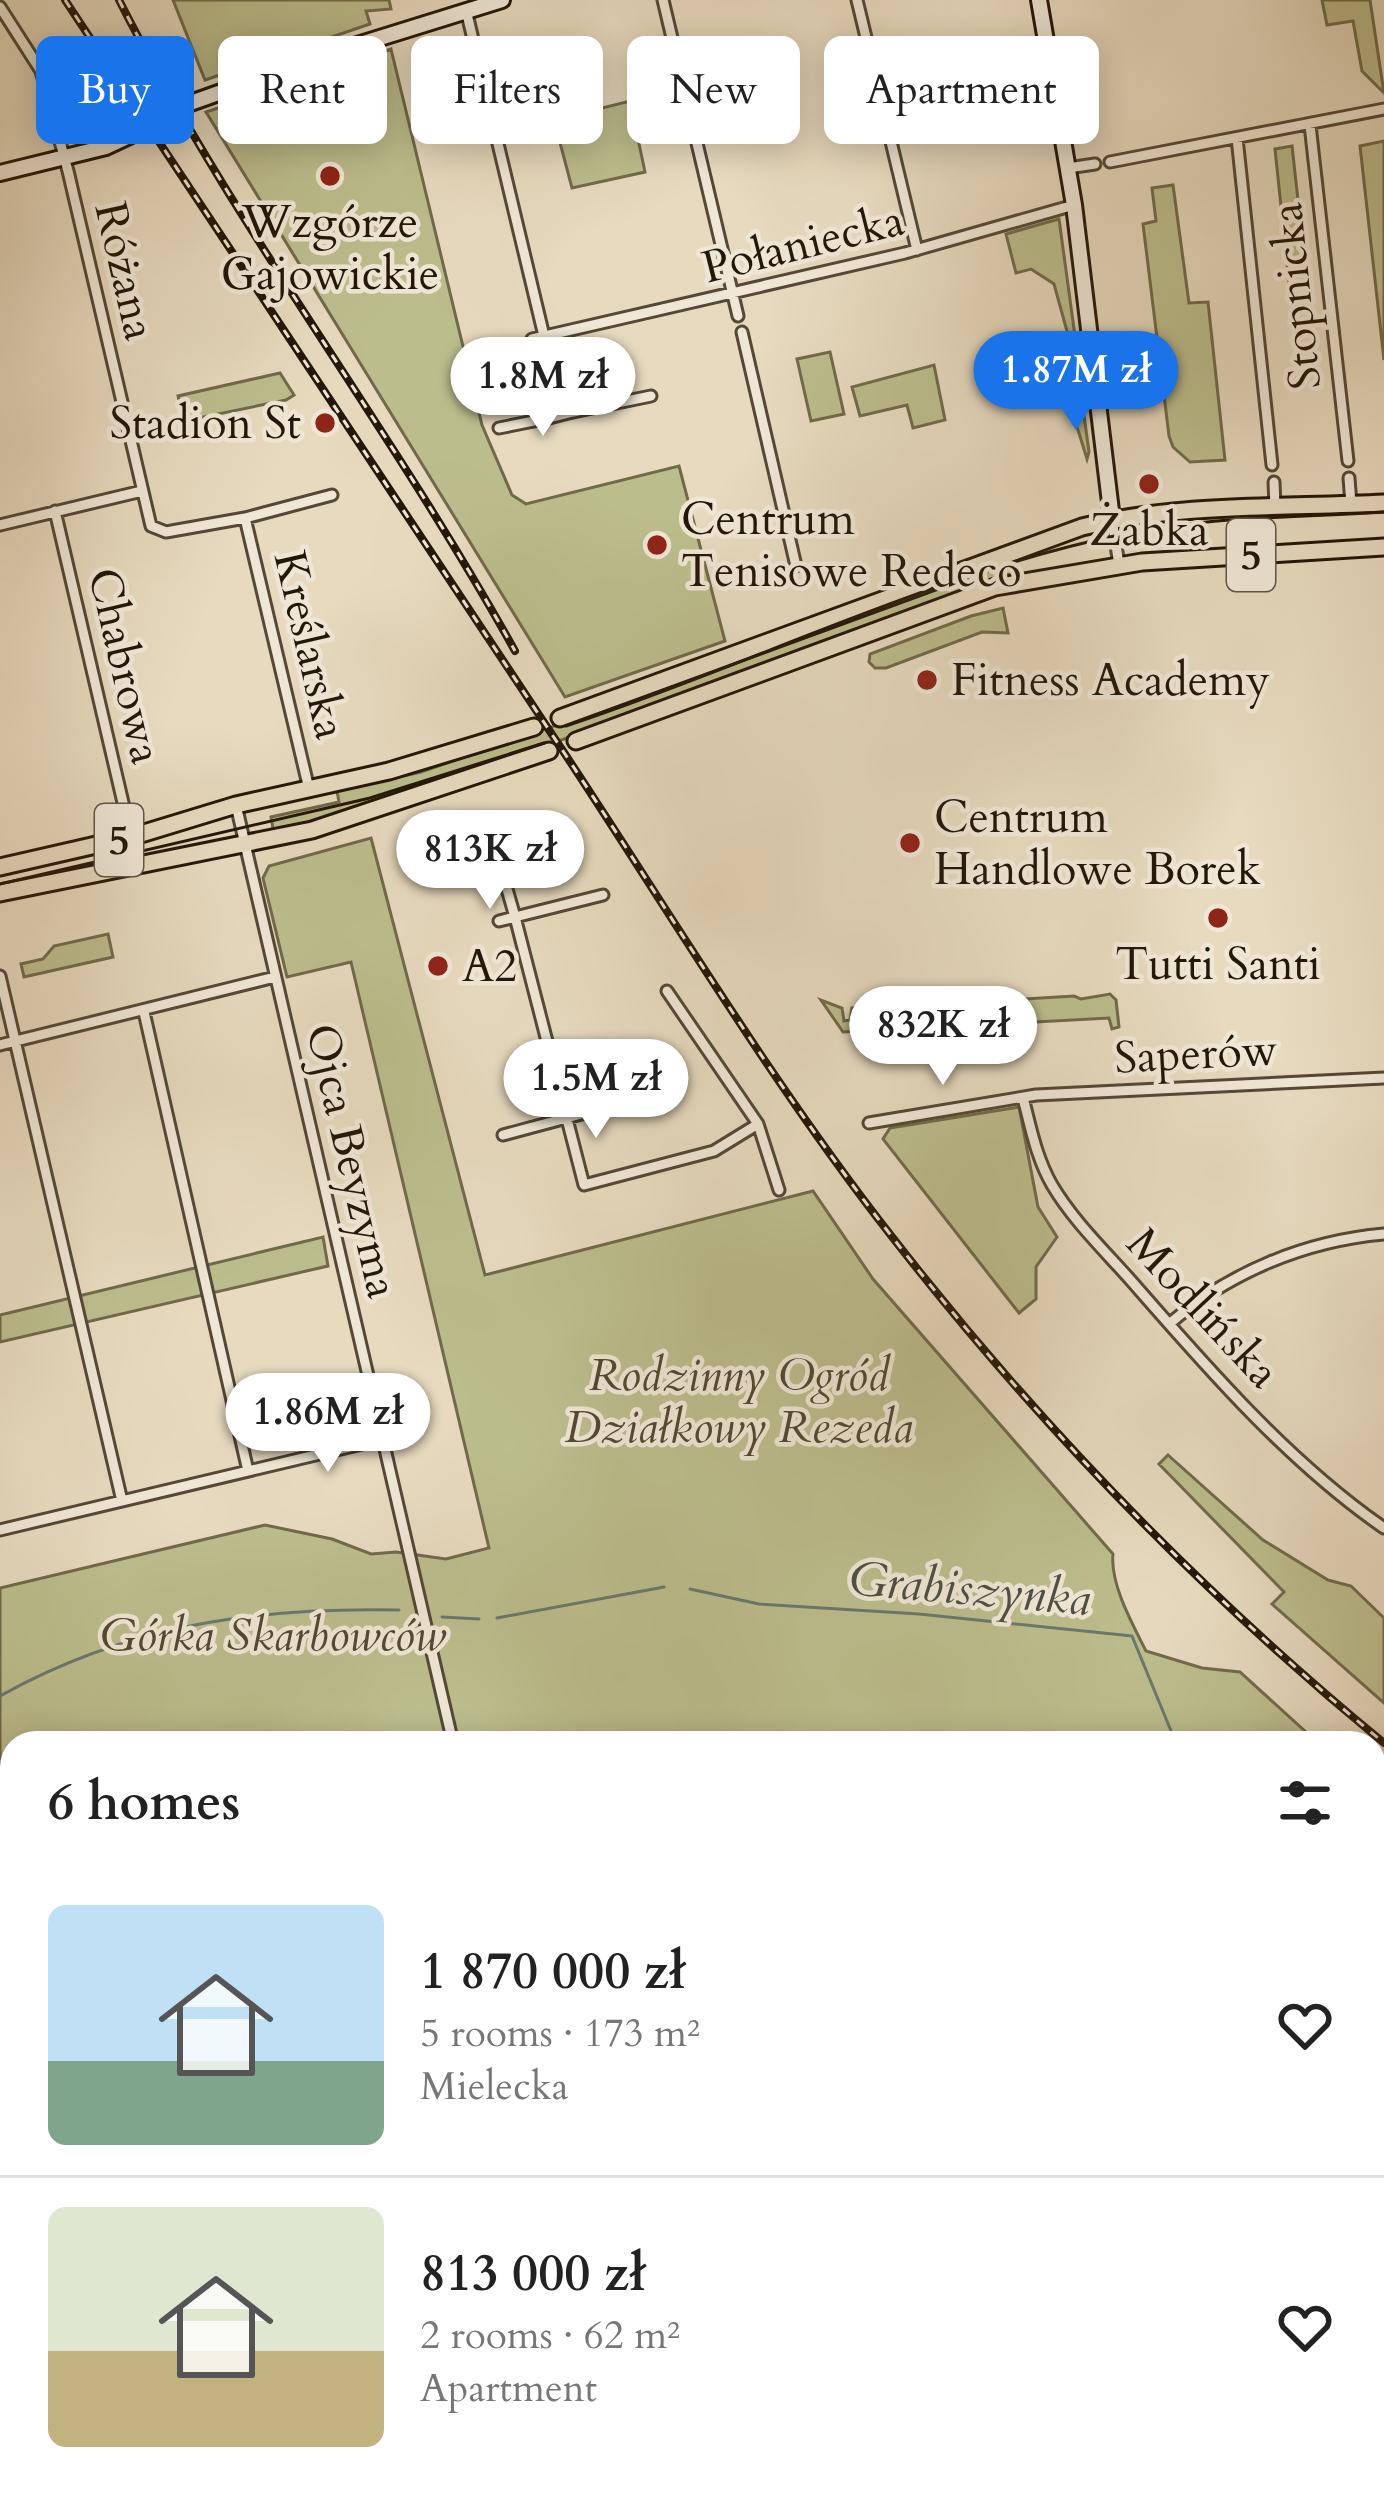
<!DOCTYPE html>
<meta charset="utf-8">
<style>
body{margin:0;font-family:Cardo,serif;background:#f2f2f2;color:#222;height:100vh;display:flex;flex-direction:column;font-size:45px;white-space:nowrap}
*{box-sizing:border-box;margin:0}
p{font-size:39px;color:#767676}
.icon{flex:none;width:66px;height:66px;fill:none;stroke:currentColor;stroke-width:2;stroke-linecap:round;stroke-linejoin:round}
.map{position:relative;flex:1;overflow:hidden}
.side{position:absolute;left:0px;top:1731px;width:1386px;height:768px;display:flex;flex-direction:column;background:#fff;border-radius:36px 36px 0 0;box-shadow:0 6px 30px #0003}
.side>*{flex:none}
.hud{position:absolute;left:36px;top:36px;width:1314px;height:108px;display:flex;gap:24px}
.price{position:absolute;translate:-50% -102px;padding:0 27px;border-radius:42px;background:#fff;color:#222;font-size:39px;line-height:78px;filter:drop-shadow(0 3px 6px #0008)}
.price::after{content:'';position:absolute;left:50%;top:72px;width:36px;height:27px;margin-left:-18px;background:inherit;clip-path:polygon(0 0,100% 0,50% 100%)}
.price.on{background:#1a73e8;color:#fff}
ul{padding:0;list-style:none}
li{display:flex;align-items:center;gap:36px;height:300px;padding:0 48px}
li+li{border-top:3px solid #e0e0e0}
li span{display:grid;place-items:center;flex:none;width:336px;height:240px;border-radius:18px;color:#555}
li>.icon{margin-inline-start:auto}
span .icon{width:144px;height:144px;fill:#fffc;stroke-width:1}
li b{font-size:51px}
h2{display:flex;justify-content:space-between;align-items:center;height:144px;padding:0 48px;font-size:51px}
.chip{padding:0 42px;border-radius:18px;background:#fff;box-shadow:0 6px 30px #0003;font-size:42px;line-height:108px}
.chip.on{background:#1a73e8;color:#fff}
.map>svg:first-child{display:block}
.green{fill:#bcbd8d;stroke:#706a4a;stroke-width:3}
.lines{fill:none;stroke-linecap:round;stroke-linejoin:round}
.stream{stroke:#69796e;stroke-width:3}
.street-casing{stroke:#544836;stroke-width:15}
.secondary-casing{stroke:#231708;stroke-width:20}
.primary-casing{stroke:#231708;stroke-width:21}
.street{stroke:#efe7d5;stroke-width:9}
.secondary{stroke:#efe7d5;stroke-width:14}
.primary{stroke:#e7dabf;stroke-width:15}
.tram{stroke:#231708;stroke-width:3}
.rail-casing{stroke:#231708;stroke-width:8}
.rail{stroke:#efe7d5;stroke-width:3;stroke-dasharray:9;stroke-linecap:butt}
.poi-dot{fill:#8f2418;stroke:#efe7d5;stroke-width:4.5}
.labels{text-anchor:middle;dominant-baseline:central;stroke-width:9;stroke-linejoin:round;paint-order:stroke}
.shield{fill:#efe7d5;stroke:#605546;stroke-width:3}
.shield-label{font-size:42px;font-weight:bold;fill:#231708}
.poi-label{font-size:45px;fill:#231708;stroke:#efe7d5;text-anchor:start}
.street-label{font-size:45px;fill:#231708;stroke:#efe7d5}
.park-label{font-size:45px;font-style:italic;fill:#514930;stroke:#efe7d5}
.water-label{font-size:48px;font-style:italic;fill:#4c5044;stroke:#efe7d5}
</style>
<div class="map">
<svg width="1384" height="2499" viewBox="0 0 1384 2499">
<rect width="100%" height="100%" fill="#e7dabf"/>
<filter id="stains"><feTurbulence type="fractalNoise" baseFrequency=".00167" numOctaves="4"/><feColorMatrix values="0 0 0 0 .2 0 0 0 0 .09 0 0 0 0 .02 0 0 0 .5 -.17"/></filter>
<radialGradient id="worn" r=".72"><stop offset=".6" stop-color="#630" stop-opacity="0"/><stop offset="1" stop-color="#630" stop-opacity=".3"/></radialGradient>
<path class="green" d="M173,0H389L391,9L366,11L370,24L205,80Z
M1322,0H1370L1384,93L1362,71L1353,21L1327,25Z
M391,49L482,425L512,495L526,504L679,466L725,641L565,697L206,112Z
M630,101L645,172L572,188L554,120Z
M1384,141V360L1360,146Z
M1292,146L1307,281L1290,292L1275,149Z
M1173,185L1189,303L1208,302L1225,460L1190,462L1173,447L1169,436L1143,224L1156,221L1152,188Z
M1059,219L1075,336L1070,342L1054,284L1031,269L1016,273L1006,234Z
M1076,344L1078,359L1065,362L1068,386H1080L1089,452L1087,459L1069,401L1058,389L1042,352Z
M830,352L844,414L811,421L797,359Z
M934,365L945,420L913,428L907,405L860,416L852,387Z
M280,373L294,395L286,400L184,421L178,396Z
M1007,557L1012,573L617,721L356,810L274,834L271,817L339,802L337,791L421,772L618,704Z
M1003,608L1008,633L982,632L886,668H875L869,662L870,654L971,616Z
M371,838L485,1275L813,1191L873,1279L1113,1554C1110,1584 1132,1623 1146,1651L1202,1668L1240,1672L1318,1743H12V1993L0,1997V1588L265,1525L332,1539L371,1554L396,1552L446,1559L489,1548L351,962L287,977L263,878L269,866Z
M108,934L113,957L24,977L21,964L43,959L54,946Z
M1110,994L1116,1000L1119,1027L1112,1029L1109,1018L843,1032L821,1000L842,1008L844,1021L850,1020L852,1008L921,1005L922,1015L953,1013L954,1003L1074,996L1081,999Z
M1019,1107L1038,1207L1057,1237L1036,1267V1299L1019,1313L883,1139L890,1128Z
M323,1237L328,1266L0,1342V1315Z
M1168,1455L1263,1540L1328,1580L1351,1586L1384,1618V1703L1272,1604L1284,1592L1159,1464Z
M1374,1789L1384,1796V2070L1374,2083Z
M12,2083V2487H556L567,2499H0V2084Z"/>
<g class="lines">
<path class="stream" d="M690,1589L759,1604L919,1614L1132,1636L1176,1743
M442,1617L479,1619
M497,1618L664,1587
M0,1696C127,1625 256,1607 399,1610
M1374,1876L1384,1880"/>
<g class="street-casing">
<path id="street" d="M663,0L738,316
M857,0L917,250
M0,7L41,71L68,171L151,526L166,532L245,518L332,495
M466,10L544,336
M1310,125L1348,461
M1237,138L1272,465
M1110,162L1384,109
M1068,168L1095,164
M742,332L796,566
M557,334L573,412L549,418L532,339L905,253L1074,205
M573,412L651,396
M499,428L549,418
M1349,478L1351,504
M1274,482L1275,507
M55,511L131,837
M245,518L309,789
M1112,519L1119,565
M0,525L142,491
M236,805L453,1743
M437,822L451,862L488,856L499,861L515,917L603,895
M499,921L515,917L584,1185L714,1151L758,1124L667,991
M0,976L122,1501
M144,1012L248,1471
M0,1045L275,977
M1023,1098C1031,1128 1036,1157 1052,1185C1074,1222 1106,1252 1134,1284C1209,1370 1290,1463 1384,1528
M869,1123L1036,1095L1384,1078
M758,1124L779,1190
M503,1135L652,1095L645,1075
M1169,1324C1230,1272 1305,1241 1384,1234
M0,1530L383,1439
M0,2005L12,2002
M744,2487L758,2499
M962,2487L977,2499
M827,2499L837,2487"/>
</g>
<g class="secondary-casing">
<path id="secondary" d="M1039,0L1074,205L1112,519
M182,106L325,55L502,0
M163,117L174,110
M0,173L106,147L140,131
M1374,2192L1384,2180
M1374,2206L1384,2197
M1125,2499L1134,2487"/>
</g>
<g class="primary-casing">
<path id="primary" d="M560,718L1082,527C1179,503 1284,508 1384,503
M576,741L995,587L1142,562L1384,547
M0,867L131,837L236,805L389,771L534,727
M0,893L312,830L549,751"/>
</g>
<use href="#street" class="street"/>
<use href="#secondary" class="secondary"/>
<use href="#primary" class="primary"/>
<path class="tram" d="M566,726C751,665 928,575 1119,535C1206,516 1296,518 1384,512
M0,884L370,798L544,743"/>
<g class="rail-casing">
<path id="rail" d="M65,0C232,251 398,503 565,754C672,916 773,1085 893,1238C1037,1423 1203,1594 1384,1743
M119,0C234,227 392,429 515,651"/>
</g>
<use href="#rail" class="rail"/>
</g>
<g class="poi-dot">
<circle cx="330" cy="176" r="12"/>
<circle cx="325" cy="423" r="12"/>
<circle cx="1149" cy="484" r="12"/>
<circle cx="657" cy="545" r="12"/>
<circle cx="927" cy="680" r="12"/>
<circle cx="910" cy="843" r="12"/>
<circle cx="1218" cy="918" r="12"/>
<circle cx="438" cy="966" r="12"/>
</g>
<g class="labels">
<g class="shield">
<rect x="1227" y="519" width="48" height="72" rx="9"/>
<rect x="95" y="804" width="48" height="72" rx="9"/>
</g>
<g class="shield-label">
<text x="1251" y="555">5</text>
<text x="119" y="840">5</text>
</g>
<g class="poi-label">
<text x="330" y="222" text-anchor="middle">Wzgórze<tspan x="330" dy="52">Gajowickie</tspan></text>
<text x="301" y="423" text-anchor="end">Stadion St</text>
<text x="681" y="519">Centrum<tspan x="681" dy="52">Tenisowe Redeco</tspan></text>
<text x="1149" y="530" text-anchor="middle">Żabka</text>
<text x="951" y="680">Fitness Academy</text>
<text x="934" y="817">Centrum<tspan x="934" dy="52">Handlowe Borek</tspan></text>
<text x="1218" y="964" text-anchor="middle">Tutti Santi</text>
<text x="462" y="966">A2</text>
</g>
<g class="street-label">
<text transform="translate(803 244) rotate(-14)">Połaniecka</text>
<text transform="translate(125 271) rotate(77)">Różana</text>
<text transform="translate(1296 296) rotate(-96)">Stopnicka</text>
<text transform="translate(310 645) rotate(77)">Kreślarska</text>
<text transform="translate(125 666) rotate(77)">Chabrowa</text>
<text transform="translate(1196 1054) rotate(-3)">Saperów</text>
<text transform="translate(352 1161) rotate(77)">Ojca Beyzyma</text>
<text transform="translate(1203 1308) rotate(47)">Modlińska</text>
</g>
<g class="park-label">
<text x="739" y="1375">Rodzinny Ogród<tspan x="739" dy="52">Działkowy Rezeda</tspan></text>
<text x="273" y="1635">Górka Skarbowców</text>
</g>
<g class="water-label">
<text transform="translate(970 1589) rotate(5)">Grabiszynka</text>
</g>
</g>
<rect width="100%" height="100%" filter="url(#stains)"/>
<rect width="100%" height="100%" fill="url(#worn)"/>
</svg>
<b class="price on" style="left:1076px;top:433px">1.87M zł</b>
<b class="price" style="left:543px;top:439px">1.8M zł</b>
<b class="price" style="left:490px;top:912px">813K zł</b>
<b class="price" style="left:943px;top:1088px">832K zł</b>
<b class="price" style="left:596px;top:1141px">1.5M zł</b>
<b class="price" style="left:328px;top:1475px">1.86M zł</b>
<div class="hud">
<a class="chip on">Buy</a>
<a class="chip">Rent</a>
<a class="chip">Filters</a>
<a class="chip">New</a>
<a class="chip">Apartment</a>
</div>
<section class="side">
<h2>6 homes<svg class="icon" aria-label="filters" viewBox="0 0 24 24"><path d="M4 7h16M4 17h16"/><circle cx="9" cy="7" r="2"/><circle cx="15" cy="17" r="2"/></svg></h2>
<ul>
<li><span style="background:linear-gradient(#bfe0f5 65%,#7fa58c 0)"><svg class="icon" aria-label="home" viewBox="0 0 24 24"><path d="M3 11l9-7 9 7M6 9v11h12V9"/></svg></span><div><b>1 870 000 zł</b><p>5 rooms · 173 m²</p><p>Mielecka</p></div><svg class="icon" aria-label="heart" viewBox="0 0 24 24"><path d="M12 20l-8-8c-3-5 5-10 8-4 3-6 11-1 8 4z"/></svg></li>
<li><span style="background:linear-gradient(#dfe7d0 60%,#c2b280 0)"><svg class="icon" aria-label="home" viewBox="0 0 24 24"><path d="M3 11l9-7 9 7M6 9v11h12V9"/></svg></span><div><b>813 000 zł</b><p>2 rooms · 62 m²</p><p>Apartment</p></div><svg class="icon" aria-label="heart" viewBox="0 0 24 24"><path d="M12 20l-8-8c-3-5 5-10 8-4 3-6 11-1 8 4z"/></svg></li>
</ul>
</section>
</div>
